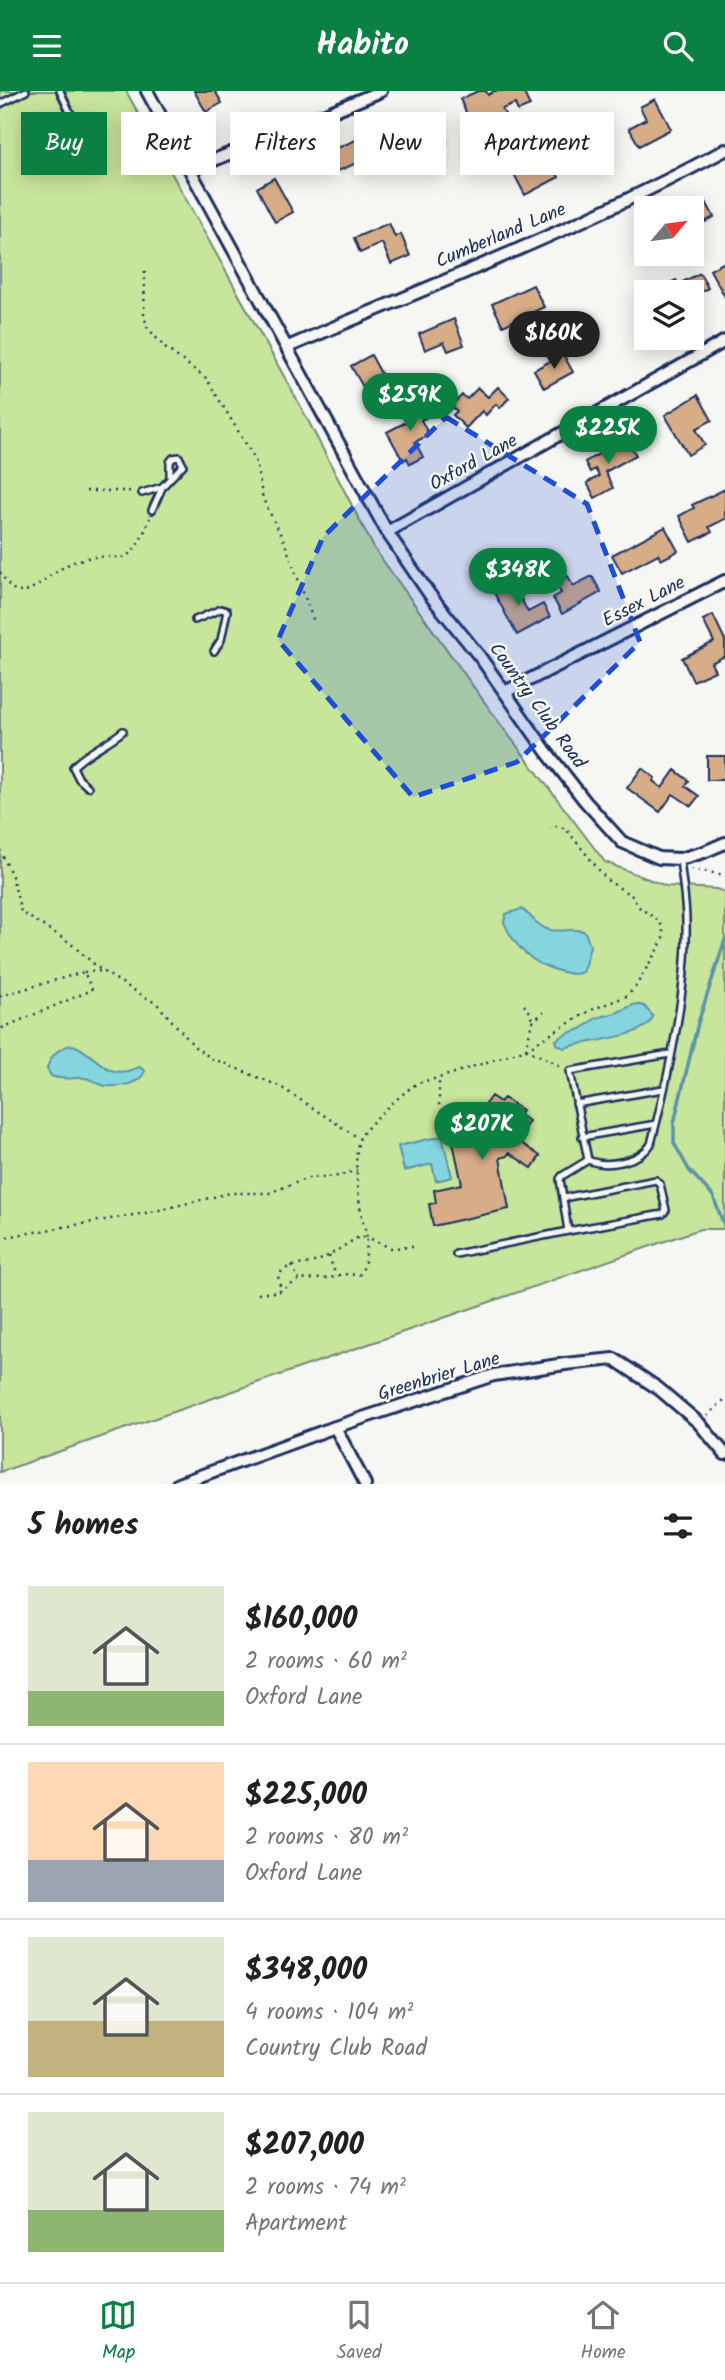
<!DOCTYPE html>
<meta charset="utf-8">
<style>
body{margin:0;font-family:Kalam,sans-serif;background:#f6f6f6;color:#202124;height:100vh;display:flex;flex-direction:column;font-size:26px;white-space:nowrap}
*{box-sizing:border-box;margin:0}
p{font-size:23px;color:#757577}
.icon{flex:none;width:38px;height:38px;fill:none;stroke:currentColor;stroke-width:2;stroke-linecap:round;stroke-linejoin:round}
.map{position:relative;height:1393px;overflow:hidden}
.drawer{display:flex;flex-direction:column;background:#fff;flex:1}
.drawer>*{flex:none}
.banner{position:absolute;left:21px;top:21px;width:684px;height:63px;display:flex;gap:14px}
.needle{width:46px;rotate:61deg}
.tools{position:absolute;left:634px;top:105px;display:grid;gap:14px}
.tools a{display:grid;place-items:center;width:70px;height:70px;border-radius:0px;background:#fff;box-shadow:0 4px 18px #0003;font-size:35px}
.price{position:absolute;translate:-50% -60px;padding:0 16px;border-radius:24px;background:#0b8043;color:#fff;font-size:23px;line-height:46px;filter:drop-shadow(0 2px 4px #0008)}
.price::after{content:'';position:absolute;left:50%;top:42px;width:21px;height:16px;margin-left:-10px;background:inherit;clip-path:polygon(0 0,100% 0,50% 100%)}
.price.on{background:#222;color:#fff}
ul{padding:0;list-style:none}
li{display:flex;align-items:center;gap:21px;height:175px;padding:0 28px}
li+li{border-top:2px solid #e0e0e0}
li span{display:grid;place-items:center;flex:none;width:196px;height:140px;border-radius:0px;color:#555}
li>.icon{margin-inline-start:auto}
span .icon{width:84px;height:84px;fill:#fffc;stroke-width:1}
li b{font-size:30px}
h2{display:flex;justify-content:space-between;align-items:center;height:84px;padding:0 28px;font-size:30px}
.pill{padding:0 24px;border-radius:0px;background:#fff;box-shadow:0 4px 18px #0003;font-size:24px;line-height:63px}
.pill.on{background:#0b8043;color:#fff}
header{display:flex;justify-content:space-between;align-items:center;height:91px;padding:0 28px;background:#0b8043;color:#fff;font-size:32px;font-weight:700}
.tabs{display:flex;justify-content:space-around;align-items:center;height:98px;border-top:2px solid #e0e0e0;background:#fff;font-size:19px;color:#757577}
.tabs a{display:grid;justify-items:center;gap:4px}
.tabs .on{color:#0b8043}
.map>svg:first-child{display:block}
.green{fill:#c8e59c;stroke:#728a7d;stroke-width:2}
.water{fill:#84d5dd;stroke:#5a93aa;stroke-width:2}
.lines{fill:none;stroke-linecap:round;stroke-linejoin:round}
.stream{stroke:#5a93aa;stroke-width:3.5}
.building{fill:#d7ad88;stroke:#1b2f5e;stroke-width:2}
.service-casing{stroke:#1b2f5e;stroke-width:10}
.minor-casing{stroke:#1b2f5e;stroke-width:16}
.path{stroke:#1b2f5e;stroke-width:2.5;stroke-dasharray:2 5;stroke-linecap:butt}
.service{stroke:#f6f6f2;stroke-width:5}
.minor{stroke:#f6f6f2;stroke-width:10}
.marked{fill:#1d4ed8;fill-opacity:0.2;stroke:#1d4ed8;stroke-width:5;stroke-dasharray:14 9;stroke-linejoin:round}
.labels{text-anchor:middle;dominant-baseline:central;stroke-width:5;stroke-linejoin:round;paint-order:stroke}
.street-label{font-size:19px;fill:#1b2f5e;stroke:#f6f6f2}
</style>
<header><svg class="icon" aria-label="menu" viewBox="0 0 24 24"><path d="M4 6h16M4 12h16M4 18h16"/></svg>Habito<svg class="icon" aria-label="search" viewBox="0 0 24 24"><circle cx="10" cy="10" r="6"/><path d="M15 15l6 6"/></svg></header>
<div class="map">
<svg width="725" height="1393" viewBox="0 0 725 1393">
<rect width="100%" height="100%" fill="#f6f6f2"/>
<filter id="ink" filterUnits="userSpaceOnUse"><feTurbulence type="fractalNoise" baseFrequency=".0143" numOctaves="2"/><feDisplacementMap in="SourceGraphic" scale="14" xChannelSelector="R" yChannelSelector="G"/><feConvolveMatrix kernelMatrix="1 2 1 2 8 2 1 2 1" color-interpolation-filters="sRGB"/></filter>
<g filter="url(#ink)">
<path class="green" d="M0,0H126L301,316L374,457L501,634L605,771L666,795L716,798L725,801V1138H700L0,1381Z"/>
<path class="water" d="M521,818C531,823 536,835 547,838C560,843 574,835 585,841L590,855L583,881C572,885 567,882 556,879C532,873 513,854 504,831L506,823Z
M635,913L644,915L653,925C648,948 584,949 564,957L557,953L556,949L568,942L581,938L596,927L616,922Z
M73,954C100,964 105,992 139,976L145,980C140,994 119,996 106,995C98,994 93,988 85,987C73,986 63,990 51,985L47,978C50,965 60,955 73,954Z
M442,1045L452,1086L436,1090L432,1073L404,1080L398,1055Z"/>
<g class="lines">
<path class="stream" d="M725,849L698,932L674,1032V1052L689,1079L713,1105L725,1137"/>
</g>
<path class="building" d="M194,0H215L222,12L206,21Z
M478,0H486L488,4L494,0H523L530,15L518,20L515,13L502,18L506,25L482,36L477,27L470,30L460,8Z
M655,8L671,38L639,55L629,37L646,28L640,16Z
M440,24L447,52L413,60L406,33Z
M363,46L372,68L360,74L359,71L338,80L330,60Z
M548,66L559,86L525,104L514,83Z
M274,87L293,121L275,131L257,97Z
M705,109L714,126L692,138L697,147L691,150V117Z
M389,132L395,146L401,143L410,165L391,173L382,152L360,162L354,147Z
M725,171V206L710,179Z
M700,182L708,197L691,206V201H663L660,197L676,189L679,193Z
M533,194L544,216L503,235L492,213Z
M454,228L464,254L448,260L444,251L425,259L419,243Z
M563,263L573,281L544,297L534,279Z
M371,264L394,306L375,317L351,275Z
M498,296L509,307L500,317L496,313L486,324L482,320L466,337L453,324L457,320L451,315L462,304L467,308L478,297L488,306Z
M698,304L712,329L696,338L705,354L688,364L665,324Z
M421,309L429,325L421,329L429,344L415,351L423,366L410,373L407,367L403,370L387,341L408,330L402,319Z
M626,347L636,364L605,381L613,397L595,407L587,392L599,385L595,378L590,381L585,371Z
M725,398V428L709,436L712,441L692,451L679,425L694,417L692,414Z
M665,436L678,460L661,469L658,463L622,482L612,464Z
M568,485L573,495L592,485L601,501L562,523L553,507L561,502L555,492Z
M510,488L528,521L543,513L550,526L517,544L492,498Z
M713,524L725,549V565L711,572L715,580L693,590L682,567L714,551L703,529Z
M707,665H725V689H707Z
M642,677L655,687L653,690L662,697L675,679L689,690L685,695L699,705L691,715L673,703L660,721L627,697Z
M491,1005L500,1011L504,1007L522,1019L519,1024L529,1030L517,1049L540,1065L532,1077L509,1062L507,1065L500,1067L509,1118L433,1135L429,1113L436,1112L434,1099L462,1093L448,1028L455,1023L462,1026L463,1030H467L471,1023L480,1020Z"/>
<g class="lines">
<g class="service-casing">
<path id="service" d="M60,0L77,36
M0,13L26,0
M142,402L162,396L183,374L179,366L173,367L170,371V387
M152,419L162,397
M195,529L221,518L227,520L221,549L214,560
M88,696L79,688L73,676C84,663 109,652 123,640
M670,963L570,980L588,1069C606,1077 640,1071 651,1053C668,987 688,899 686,831C686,810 682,789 680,768
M576,1013L663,998
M582,1046L656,1033
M563,1107L656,1089L660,1093L666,1119L663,1123L568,1140
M456,1163L568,1140L560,1088L562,1085L588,1069"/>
</g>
<g class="minor-casing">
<path id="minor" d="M147,0L387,441L430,504L480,566L546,660L585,710L622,751L659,767L680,768L704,761L725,752
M190,79L381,0
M288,256C435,193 585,135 725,59
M387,441L725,250
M505,601L725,490
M335,1336L365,1393
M178,1393L335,1336L494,1284L565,1273L614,1268L659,1298L699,1332L725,1363"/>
</g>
<path class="path" d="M145,180L144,223L147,236L165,257L206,287L255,368L263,408L284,450L314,531
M86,400H135
M0,481C7,492 12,502 25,501C43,493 57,477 76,470C121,455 126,489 150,427
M0,759L12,785L21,821L69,851L102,880L157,913L196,957L211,967L279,995L360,1048
M691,778L725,784
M84,881L102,880
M0,905L84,881L92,899L0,938
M524,914L530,921L532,929
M526,958L532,931L544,921
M526,958L561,975
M445,1027L439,1013V987L526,958L591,919L627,905L636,895L663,849V838L659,830L640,817L632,805L607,789L566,738L558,735L550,736
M0,1147L151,1121L230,1102H269L308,1087L339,1085L357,1079
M413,1156L390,1157L367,1146C360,1123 352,1072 359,1049C363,1037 402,1003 413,995C421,990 429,989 439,987
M329,1165L336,1185
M292,1175L299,1189
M258,1203L281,1200L282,1199L299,1189L331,1187L342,1183L359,1184C367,1175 366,1159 367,1146H359C344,1154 330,1166 314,1171C301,1175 286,1172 278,1185L281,1200
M707,1325L725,1308"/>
<use href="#service" class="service"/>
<use href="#minor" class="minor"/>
</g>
</g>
<path class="marked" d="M446,326L587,413L640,551L517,671L413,706L278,549L323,446Z"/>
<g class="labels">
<g class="street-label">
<text transform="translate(501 145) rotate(-23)">Cumberland Lane</text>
<text transform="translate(474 372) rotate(-29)">Oxford Lane</text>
<text transform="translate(644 511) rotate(-27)">Essex Lane</text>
<text transform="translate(537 615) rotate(54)">Country Club Road</text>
<text transform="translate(439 1286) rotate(-17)">Greenbrier Lane</text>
</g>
</g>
</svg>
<div class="tools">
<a><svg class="needle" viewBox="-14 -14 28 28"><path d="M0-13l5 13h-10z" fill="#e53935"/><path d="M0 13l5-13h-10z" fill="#757577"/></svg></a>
<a><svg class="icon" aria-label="layers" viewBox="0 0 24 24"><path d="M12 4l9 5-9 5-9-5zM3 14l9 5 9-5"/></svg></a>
</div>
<b class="price on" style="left:554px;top:280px">$160K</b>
<b class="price" style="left:410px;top:342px">$259K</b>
<b class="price" style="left:608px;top:375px">$225K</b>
<b class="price" style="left:518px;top:517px">$348K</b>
<b class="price" style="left:482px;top:1071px">$207K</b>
<div class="banner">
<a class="pill on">Buy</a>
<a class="pill">Rent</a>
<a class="pill">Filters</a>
<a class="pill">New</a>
<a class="pill">Apartment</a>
</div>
</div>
<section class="drawer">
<h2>5 homes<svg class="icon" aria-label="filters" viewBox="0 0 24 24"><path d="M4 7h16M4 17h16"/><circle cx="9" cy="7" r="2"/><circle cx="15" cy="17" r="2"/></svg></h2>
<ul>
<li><span style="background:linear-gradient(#dfe7d0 75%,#8fb573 0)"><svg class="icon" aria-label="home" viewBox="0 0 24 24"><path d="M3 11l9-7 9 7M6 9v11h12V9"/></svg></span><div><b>$160,000</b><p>2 rooms · 60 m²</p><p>Oxford Lane</p></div></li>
<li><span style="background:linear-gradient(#ffd9b3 70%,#9aa5b1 0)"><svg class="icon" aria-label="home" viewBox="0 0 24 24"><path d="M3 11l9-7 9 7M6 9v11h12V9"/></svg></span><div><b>$225,000</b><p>2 rooms · 80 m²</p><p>Oxford Lane</p></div></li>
<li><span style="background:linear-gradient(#dfe7d0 60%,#c2b280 0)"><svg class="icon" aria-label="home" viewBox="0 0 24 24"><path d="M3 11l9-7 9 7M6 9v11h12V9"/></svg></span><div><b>$348,000</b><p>4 rooms · 104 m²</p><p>Country Club Road</p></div></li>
<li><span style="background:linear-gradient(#dfe7d0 70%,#8fb573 0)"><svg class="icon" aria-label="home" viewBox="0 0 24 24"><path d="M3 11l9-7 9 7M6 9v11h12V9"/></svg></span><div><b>$207,000</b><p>2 rooms · 74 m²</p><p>Apartment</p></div></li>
</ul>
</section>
<nav class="tabs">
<a class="on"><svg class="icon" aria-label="map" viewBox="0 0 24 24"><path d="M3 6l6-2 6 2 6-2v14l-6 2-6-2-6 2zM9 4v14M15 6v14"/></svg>Map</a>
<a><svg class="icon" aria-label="saved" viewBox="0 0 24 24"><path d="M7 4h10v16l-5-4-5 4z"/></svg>Saved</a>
<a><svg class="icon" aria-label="home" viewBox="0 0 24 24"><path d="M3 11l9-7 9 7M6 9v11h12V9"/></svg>Home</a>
</nav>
